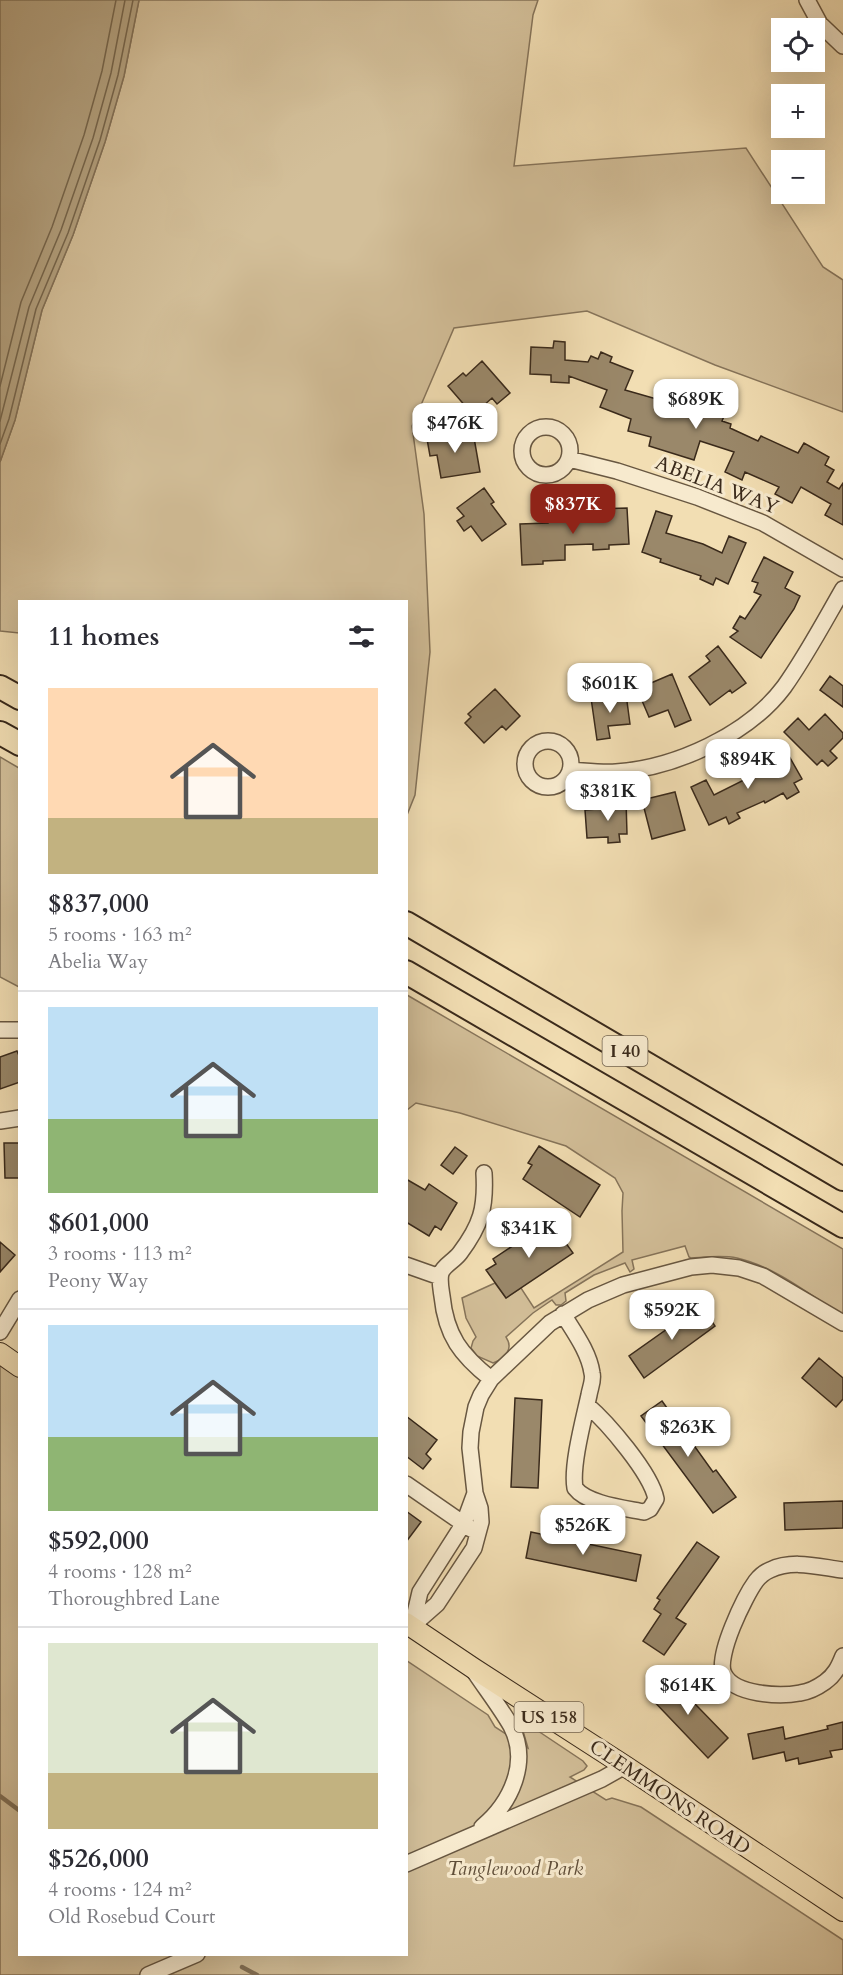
<!DOCTYPE html>
<meta charset="utf-8">
<style>
body{margin:0;font-family:Cardo,serif;background:#f2f2f3;color:#2b2b33;height:100vh;display:flex;flex-direction:column;font-size:22px;white-space:nowrap}
*{box-sizing:border-box;margin:0}
p{font-size:20px;color:#7c7c81}
.icon{flex:none;width:33px;height:33px;fill:none;stroke:currentColor;stroke-width:2;stroke-linecap:round;stroke-linejoin:round}
.map{position:relative;flex:1;overflow:hidden}
.panel{position:absolute;left:18px;top:600px;width:390px;height:1356px;display:flex;flex-direction:column;background:#fff;border-radius:0px;box-shadow:0 6px 24px #0002}
.panel>*{flex:none}
.controls{position:absolute;left:771px;top:18px;display:grid;gap:12px}
.controls a{display:grid;place-items:center;width:54px;height:54px;border-radius:0px;background:#fff;box-shadow:0 6px 24px #0002;font-size:30px}
.price{position:absolute;translate:-50% -51px;padding:0 14px;border-radius:12px;background:#fff;color:#222;font-size:20px;line-height:39px;filter:drop-shadow(0 2px 3px #0008)}
.price::after{content:'';position:absolute;left:50%;top:36px;width:18px;height:14px;margin-left:-9px;background:inherit;clip-path:polygon(0 0,100% 0,50% 100%)}
.price.on{background:#8f2418;color:#fff}
ul{padding:0;list-style:none}
li{display:grid;align-content:center;gap:12px;height:318px;padding:0 30px}
li+li{border-top:2px solid #e1e1e2}
li span{display:grid;place-items:center;height:186px;border-radius:0px;color:#555}
li>.icon{margin-inline-start:auto}
span .icon{width:108px;height:108px;fill:#fffc;stroke-width:1}
li b{font-size:26px}
h2{display:flex;justify-content:space-between;align-items:center;height:72px;padding:0 30px;font-size:26px}
.map>svg:first-child{display:block}
.green{fill:#d3bf99;stroke:#86745a;stroke-width:1.5}
.water{fill:#b3a17f;stroke:#837157;stroke-width:1.5}
.lines{fill:none;stroke-linecap:round;stroke-linejoin:round}
.shore{stroke:#76664d;stroke-width:1.5}
.stream{stroke:#837157;stroke-width:4.5}
.building{fill:#9a886a;stroke:#3a2a1b;stroke-width:1.5}
.minor-casing{stroke:#685741;stroke-width:18}
.major-casing{stroke:#3a2a1b;stroke-width:22}
.highway-casing{stroke:#3a2a1b;stroke-width:26}
.minor{stroke:#f7eace;stroke-width:15}
.major{stroke:#f2deb3;stroke-width:20}
.highway{stroke:#f2deb3;stroke-width:22}
.labels{text-anchor:middle;dominant-baseline:central;stroke-width:6;stroke-linejoin:round;paint-order:stroke}
.shield{fill:#f7eace;stroke:#736451;stroke-width:1.5}
.shield-label{font-size:18px;font-weight:bold;fill:#3a2a1b}
.street-label{font-size:20px;fill:#3a2a1b;stroke:#f7eace}
.park-label{font-size:20px;font-style:italic;fill:#604f3a;stroke:#f7eace}
</style>
<div class="map">
<svg width="843" height="1975" viewBox="0 0 843 1975">
<rect width="100%" height="100%" fill="#f2deb3"/>
<filter id="stains"><feTurbulence type="fractalNoise" baseFrequency=".00333" numOctaves="4"/><feColorMatrix values="0 0 0 0 .2 0 0 0 0 .09 0 0 0 0 .02 0 0 0 .5 -.17"/></filter>
<radialGradient id="worn" r=".72"><stop offset=".6" stop-color="#630" stop-opacity="0"/><stop offset="1" stop-color="#630" stop-opacity=".3"/></radialGradient>
<path class="green" d="M139,0H538L533,15L514,166L746,148L823,267L843,280V412L715,365L587,311L454,328L412,426L424,514L430,652L415,795L407,815L406,602H20L19,633L0,631V462L15,420L42,310L73,235L105,142L124,76Z
M0,757L19,768V987L0,977Z
M407,995L843,1249V1316C810,1295 776,1267 737,1258C722,1255 707,1257 691,1258L689,1257L685,1246L632,1260L634,1269L630,1272L625,1263L594,1275L565,1293L566,1301L561,1305H556L552,1300L533,1313L506,1337C514,1349 505,1359 493,1363L477,1356L471,1348L473,1341L476,1337L466,1318L462,1298L495,1283L506,1298L521,1288L534,1308L623,1252L622,1211L623,1193L615,1178L566,1146L460,1113L416,1103L407,1110Z
M0,1357L20,1372V1954H406L407,1661L488,1715L495,1727L528,1748L521,1724L526,1723L583,1761L587,1766L584,1770L570,1777L606,1800L612,1798L641,1807L843,1940V1975H0Z"/>
<path class="water" d="M0,0H139L124,76L105,142L73,235L42,310L15,420L0,462Z"/>
<g class="lines">
<path class="shore" d="M0,386L21,302L52,227L84,135L102,71L116,0
M0,421L29,307L61,230L93,138L111,73L125,0
M0,444L9,419L36,309L68,233L100,140L118,75L133,0"/>
<path class="stream" d="M0,1796L20,1811
M242,1967L257,1975"/>
</g>
<path class="building" d="M554,341L565,342V360L588,362L591,356L598,359L601,352L612,357L610,362L633,371L625,390L660,400L658,405L691,414L692,410L702,414L704,406L725,414L722,421L731,424L730,428L758,441L761,436L798,453L804,443L829,457L825,465L834,470L827,482L839,489L843,483V525L825,515L831,504L801,487L792,503L775,494L779,487L745,472L742,480L725,472L734,452L700,441L694,460L649,446L651,437L628,431L631,419L600,407L607,390L569,376V383L551,382V375L530,374L531,347L553,348Z
M482,361L510,393L497,404L492,398L473,415L448,386L463,373L466,376Z
M473,432L480,472L441,478L437,455L430,456L427,439Z
M484,488L494,502L491,504L506,524L482,541L471,526L464,531L457,521L464,516L457,508Z
M627,508L629,544L609,545V549L593,550V544L565,545V560L543,561V564L522,565L520,524L548,523V518L595,514V509Z
M656,511L672,516L666,533L703,544L722,553L729,536L746,543L728,584L716,578L713,585L700,579L701,576L660,562L661,559L642,552Z
M764,557L793,572L785,588L800,596L794,609L761,658L730,637L738,631L733,628L740,616L745,619L761,595L754,592L758,583L752,581Z
M718,646L746,683L732,693L730,690L710,705L689,677L710,661L706,656Z
M672,674L691,720L675,727L668,710L649,717L637,689Z
M830,676L843,686V707L820,690Z
M495,689L520,716L506,730L502,726L484,743L465,723L471,717L468,714Z
M626,694L630,724L608,726L610,738L597,740L591,698Z
M825,714L843,733V738L830,751L837,758L828,766L822,760L817,765L784,732L798,718L809,730Z
M756,754L765,769L789,756L802,779L794,783L799,792L787,799L783,793L765,803L764,801L737,813L740,818L729,824L726,817L709,825L691,787L706,780L714,795L750,777L741,762Z
M675,792L685,830L652,839L642,800Z
M626,800L627,834H619L620,842L608,843V837L587,838L585,810L609,808L608,801Z
M17,1051L20,1058V1082L0,1089V1057Z
M4,1143H20V1178H5Z
M539,1146L600,1185L580,1217L523,1179L532,1165L528,1163Z
M455,1147L467,1156L453,1174L441,1165Z
M406,1179L425,1190L429,1184L457,1203L441,1230L435,1226L429,1236L406,1222Z
M550,1221L573,1253L506,1298L486,1270L496,1264L493,1259Z
M0,1242L15,1255L0,1272Z
M701,1305L715,1326L644,1378L629,1356Z
M819,1358L843,1378V1399L836,1407L802,1378Z
M515,1398L542,1400L538,1488L511,1487Z
M662,1401L713,1472L716,1470L736,1497L713,1513L641,1416Z
M406,1416L437,1440L426,1454L431,1459L423,1469L406,1456Z
M843,1501V1528L785,1530L784,1503Z
M406,1511L421,1522L406,1542Z
M531,1532L641,1555L636,1581L526,1558Z
M697,1542L719,1557L676,1618L686,1624L664,1655L643,1641L661,1614L654,1609L660,1600L657,1598Z
M667,1675L728,1738L708,1758L647,1694Z
M843,1722V1749L830,1751L832,1757L799,1764L798,1758L786,1761L784,1752L753,1759L748,1734L783,1727L785,1739L828,1729L827,1726Z"/>
<g class="lines">
<g class="minor-casing">
<path id="minor" d="M807,0L820,24L843,46
M522 451a24 24 0 1 1 48 0a24 24 0 1 1-48 0Z
M569,459L617,471L697,497L763,523L843,569
M525 764a23 23 0 1 1 46 0a23 23 0 1 1-46 0Z
M570,770C586,771 601,773 616,772C675,768 748,735 784,687C806,656 824,622 843,589
M0,1030H20
M0,1121L20,1118
M484,1173C486,1208 481,1225 460,1253C454,1261 444,1265 441,1273C439,1280 441,1289 442,1296C446,1336 461,1355 491,1379
M406,1265L440,1277
M563,1314C574,1332 589,1352 592,1373C594,1380 590,1388 589,1395C584,1418 571,1466 575,1488C587,1504 624,1508 644,1512L650,1509L656,1499C651,1473 607,1422 587,1405
M0,1332L20,1299
M406,1484L471,1529
M843,1570C819,1567 793,1559 770,1570C765,1572 760,1576 756,1581C745,1596 715,1657 724,1674C734,1695 780,1697 800,1693C808,1692 818,1687 825,1682C835,1675 839,1666 843,1656
M412,1626L420,1592L464,1523L475,1493L470,1448L471,1432L476,1407L481,1395L491,1379L550,1323L588,1300L623,1285L691,1267L712,1265L739,1268L763,1276L843,1323
M412,1626L437,1604L474,1548L481,1522L480,1508L475,1493
M474,1671C486,1689 500,1707 511,1726C530,1762 511,1803 482,1827
M406,1864L602,1779L625,1766
M148,1975L197,1954"/>
</g>
<g class="major-casing">
<path id="major" d="M0,1353L20,1367
M406,1623L473,1668L625,1766L843,1911"/>
</g>
<g class="highway-casing">
<path id="highway" d="M0,687L20,698
M0,733L20,744
M406,923L843,1179
M406,972L843,1226"/>
</g>
<use href="#minor" class="minor"/>
<use href="#major" class="major"/>
<use href="#highway" class="highway"/>
</g>
<g class="labels">
<g class="shield">
<rect x="602.5" y="1036" width="45" height="30" rx="4.5"/>
<rect x="514.5" y="1702" width="69" height="30" rx="4.5"/>
</g>
<g class="shield-label">
<text x="625" y="1051">I 40</text>
<text x="549" y="1717">US 158</text>
</g>
<g class="street-label">
<text transform="translate(717 485) rotate(21)">ABELIA WAY</text>
<text transform="translate(670 1797) rotate(34)">CLEMMONS ROAD</text>
</g>
<g class="park-label">
<text x="515" y="1868">Tanglewood Park</text>
</g>
</g>
<rect width="100%" height="100%" filter="url(#stains)"/>
<rect width="100%" height="100%" fill="url(#worn)"/>
</svg>
<div class="controls">
<a><svg class="icon" aria-label="locate" viewBox="0 0 24 24"><circle cx="12" cy="12" r="6"/><path d="M12 2v4M12 18v4M2 12h4M18 12h4"/></svg></a>
<a>+</a>
<a>−</a>
</div>
<b class="price" style="left:696px;top:430px">$689K</b>
<b class="price" style="left:455px;top:454px">$476K</b>
<b class="price on" style="left:573px;top:535px">$837K</b>
<b class="price" style="left:610px;top:714px">$601K</b>
<b class="price" style="left:748px;top:790px">$894K</b>
<b class="price" style="left:608px;top:822px">$381K</b>
<b class="price" style="left:529px;top:1259px">$341K</b>
<b class="price" style="left:672px;top:1341px">$592K</b>
<b class="price" style="left:688px;top:1458px">$263K</b>
<b class="price" style="left:583px;top:1556px">$526K</b>
<b class="price" style="left:688px;top:1716px">$614K</b>
<section class="panel">
<h2>11 homes<svg class="icon" aria-label="filters" viewBox="0 0 24 24"><path d="M4 7h16M4 17h16"/><circle cx="9" cy="7" r="2"/><circle cx="15" cy="17" r="2"/></svg></h2>
<ul>
<li><span style="background:linear-gradient(#ffd9b3 70%,#c2b280 0)"><svg class="icon" aria-label="home" viewBox="0 0 24 24"><path d="M3 11l9-7 9 7M6 9v11h12V9"/></svg></span><div><b>$837,000</b><p>5 rooms · 163 m²</p><p>Abelia Way</p></div></li>
<li><span style="background:linear-gradient(#bfe0f5 60%,#8fb573 0)"><svg class="icon" aria-label="home" viewBox="0 0 24 24"><path d="M3 11l9-7 9 7M6 9v11h12V9"/></svg></span><div><b>$601,000</b><p>3 rooms · 113 m²</p><p>Peony Way</p></div></li>
<li><span style="background:linear-gradient(#bfe0f5 60%,#8fb573 0)"><svg class="icon" aria-label="home" viewBox="0 0 24 24"><path d="M3 11l9-7 9 7M6 9v11h12V9"/></svg></span><div><b>$592,000</b><p>4 rooms · 128 m²</p><p>Thoroughbred Lane</p></div></li>
<li><span style="background:linear-gradient(#dfe7d0 70%,#c2b280 0)"><svg class="icon" aria-label="home" viewBox="0 0 24 24"><path d="M3 11l9-7 9 7M6 9v11h12V9"/></svg></span><div><b>$526,000</b><p>4 rooms · 124 m²</p><p>Old Rosebud Court</p></div></li>
</ul>
</section>
</div>
